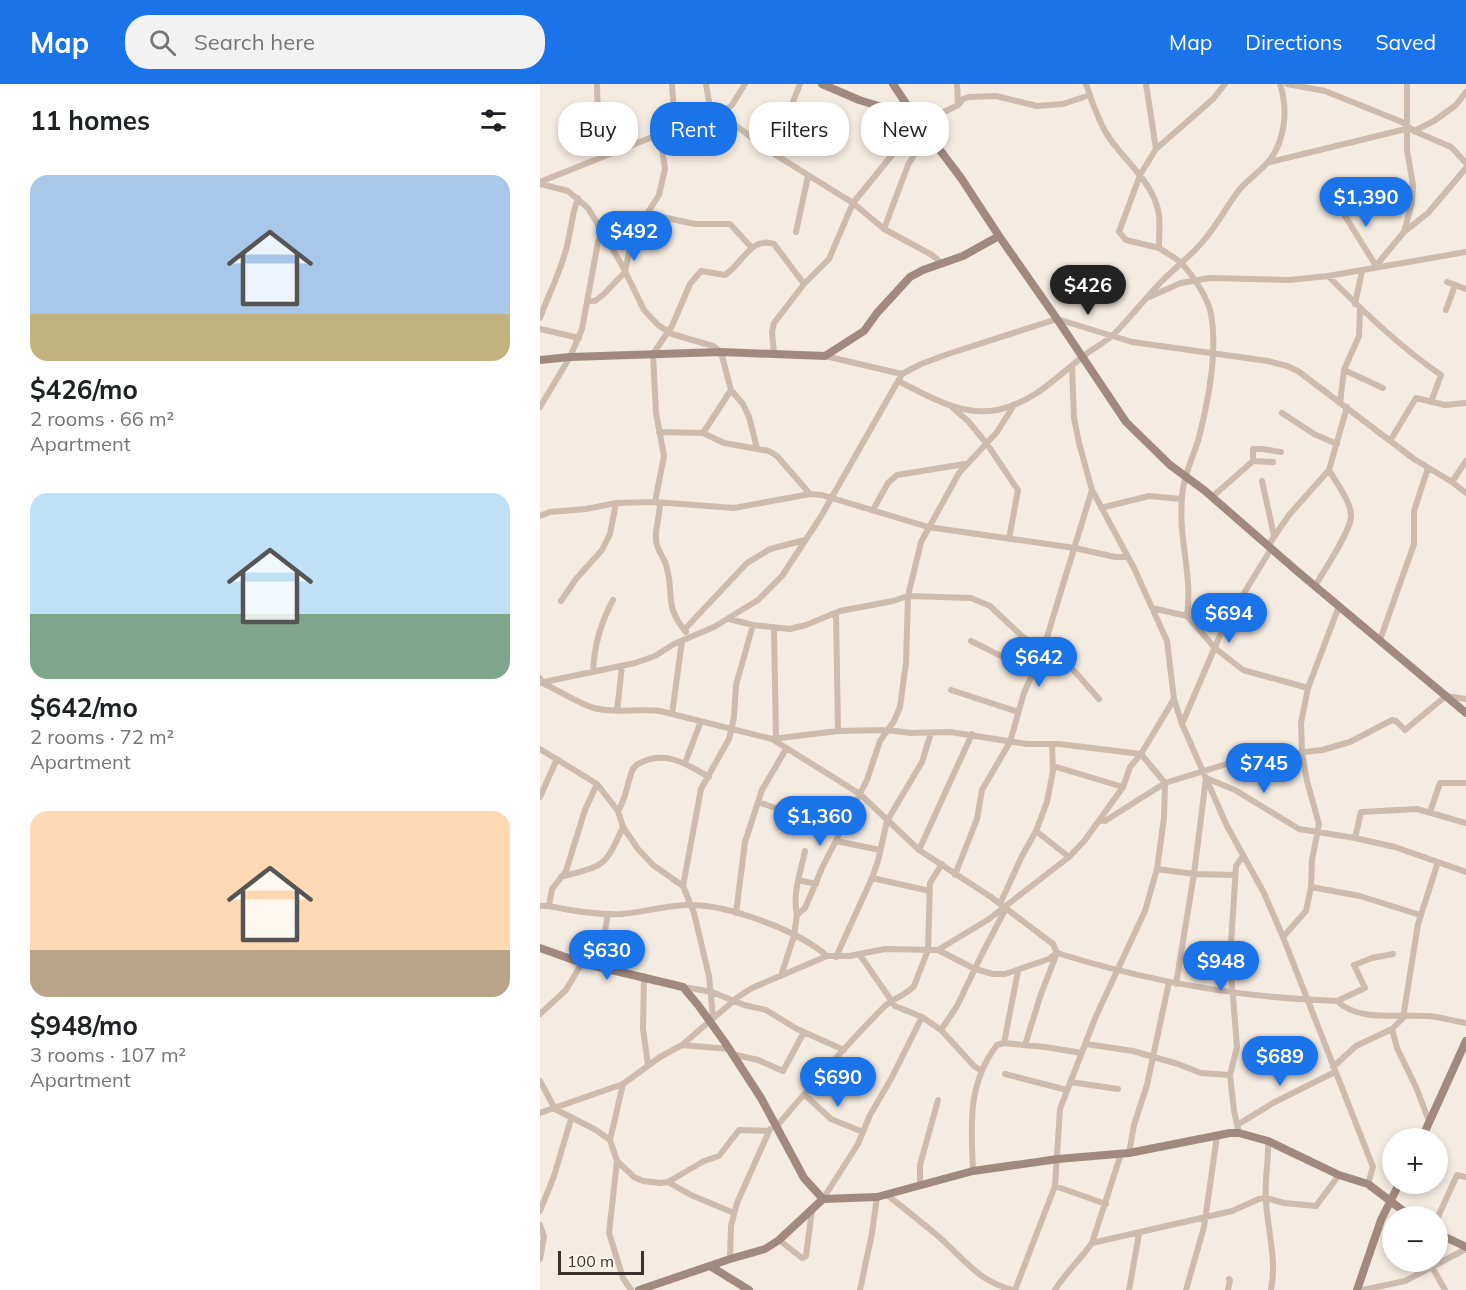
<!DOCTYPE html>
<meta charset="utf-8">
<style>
body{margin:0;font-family:Mulish,sans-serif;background:#f2f2f2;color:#202124;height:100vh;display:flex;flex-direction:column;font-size:22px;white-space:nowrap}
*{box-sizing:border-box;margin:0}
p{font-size:20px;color:#757577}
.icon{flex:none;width:33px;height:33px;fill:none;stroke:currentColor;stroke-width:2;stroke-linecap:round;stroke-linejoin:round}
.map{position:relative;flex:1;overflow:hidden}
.drawer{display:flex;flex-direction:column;background:#fff;width:540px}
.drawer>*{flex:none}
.guide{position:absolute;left:18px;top:18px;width:570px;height:54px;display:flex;gap:12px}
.controls{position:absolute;left:842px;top:1044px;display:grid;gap:12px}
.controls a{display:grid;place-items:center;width:66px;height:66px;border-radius:50%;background:#fff;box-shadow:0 3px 9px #0003;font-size:30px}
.scale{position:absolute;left:18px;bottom:15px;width:86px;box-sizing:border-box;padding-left:6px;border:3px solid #3b302b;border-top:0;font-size:16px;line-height:21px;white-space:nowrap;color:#3b302b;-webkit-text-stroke:4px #fbf5ee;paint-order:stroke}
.price{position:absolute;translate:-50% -51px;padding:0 14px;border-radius:21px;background:#1a73e8;color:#fff;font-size:20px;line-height:39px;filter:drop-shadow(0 2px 3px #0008)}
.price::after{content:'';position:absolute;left:50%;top:36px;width:18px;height:14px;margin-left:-9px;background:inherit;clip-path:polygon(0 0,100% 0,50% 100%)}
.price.current{background:#222;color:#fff}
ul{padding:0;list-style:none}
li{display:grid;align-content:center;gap:12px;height:318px;padding:0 30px}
li span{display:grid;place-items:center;height:186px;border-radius:18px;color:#555}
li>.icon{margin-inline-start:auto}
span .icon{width:108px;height:108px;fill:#fffc;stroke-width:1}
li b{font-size:26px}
h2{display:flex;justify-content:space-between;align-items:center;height:72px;padding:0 30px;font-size:26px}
.tag{padding:0 21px;border-radius:24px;background:#fff;box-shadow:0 3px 9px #0003;font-size:21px;line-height:54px}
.tag.current{background:#1a73e8;color:#fff}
header{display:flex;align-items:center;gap:36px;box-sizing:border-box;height:84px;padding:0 30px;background:#1a73e8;color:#fff}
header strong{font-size:28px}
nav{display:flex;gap:33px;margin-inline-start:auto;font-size:21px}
.search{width:420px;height:54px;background:#f2f2f2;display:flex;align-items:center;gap:15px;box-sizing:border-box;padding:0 21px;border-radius:24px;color:#757577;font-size:22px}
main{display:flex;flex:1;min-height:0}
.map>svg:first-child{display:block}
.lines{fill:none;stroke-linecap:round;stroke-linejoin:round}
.street{stroke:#cdbbac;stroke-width:6}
.secondary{stroke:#a18a7d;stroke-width:8}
</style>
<header>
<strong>Map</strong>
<div class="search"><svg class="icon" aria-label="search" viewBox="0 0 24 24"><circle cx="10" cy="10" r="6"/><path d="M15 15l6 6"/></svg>Search here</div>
<nav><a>Map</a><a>Directions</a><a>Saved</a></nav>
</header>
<main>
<section class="drawer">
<h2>11 homes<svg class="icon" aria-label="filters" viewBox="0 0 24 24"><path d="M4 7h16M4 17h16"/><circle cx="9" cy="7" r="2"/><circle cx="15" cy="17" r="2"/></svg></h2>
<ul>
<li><span style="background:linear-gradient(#a9c7e8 75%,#c2b280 0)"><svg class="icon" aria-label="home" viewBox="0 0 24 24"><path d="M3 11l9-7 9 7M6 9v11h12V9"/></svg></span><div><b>$426/mo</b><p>2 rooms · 66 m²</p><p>Apartment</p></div></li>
<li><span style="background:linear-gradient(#bfe0f5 65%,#7fa58c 0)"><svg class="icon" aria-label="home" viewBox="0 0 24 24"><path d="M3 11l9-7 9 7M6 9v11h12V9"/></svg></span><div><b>$642/mo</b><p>2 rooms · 72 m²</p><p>Apartment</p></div></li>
<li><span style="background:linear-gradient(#ffd9b3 75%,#b9a48a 0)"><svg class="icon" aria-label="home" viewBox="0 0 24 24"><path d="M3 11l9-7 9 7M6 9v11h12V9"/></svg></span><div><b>$948/mo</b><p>3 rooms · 107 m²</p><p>Apartment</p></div></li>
</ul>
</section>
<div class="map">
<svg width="926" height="1206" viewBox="0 0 926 1206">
<rect width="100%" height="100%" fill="#f4ebe1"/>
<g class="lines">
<path class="street" d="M57,0L58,44L64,72
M132,0L135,44
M166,0L172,36
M417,0L418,20
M546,0C552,17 558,37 568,52C585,78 614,98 619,131C620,141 619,153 619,164C626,169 635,173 641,179C653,191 668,214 671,230C678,269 668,319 658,357C652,375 643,394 642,414C638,454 653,492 647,532
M606,0L616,65
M747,0L785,7L862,38L874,47L911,63L926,79
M177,33L195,41L231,68L313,119L344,145L392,171L403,180
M375,33L400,30L418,21L423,15L429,13L456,12L497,22L523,20L550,11
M242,46L260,0
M874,47L894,37L916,21L926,8
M730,78L866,45
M0,98L135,44L177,33L192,21L205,0
M0,100L28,107L48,124L82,181L104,226L118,241L132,250L173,262L181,268L191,306L203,320L209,333L217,364
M797,119L836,182
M108,130L155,140H190L212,164
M344,145L368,81L387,49
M256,148L268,92
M864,148L872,119L873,101L867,66V0
M619,164L586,156L579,148L600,91L616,65L673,15L685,0
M834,184L864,148L888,129L926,84
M788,192C824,228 859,262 901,291L891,318
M907,198L926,205
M609,213L641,199L669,194L749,196L788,192L926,168
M48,217H55L64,210L85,188L92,153L119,111L125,85L120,50
M815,220L822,187
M906,226L915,201
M0,234C8,212 19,191 25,169C31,151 31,132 38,114
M0,245L39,254
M234,270L232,248L234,239L264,200L289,175L313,119L357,65L376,35
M285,272L362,290
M532,282L534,334L539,359L552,406L594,484L627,557L634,615L642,640L687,742L724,809L743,853L833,1083L828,1100
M804,286L843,304
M358,297C389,312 421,333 457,326C495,318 516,293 545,271C554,264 566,258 574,250C591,233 606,213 623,196C637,182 653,170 665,155C678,139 687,122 699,106C711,92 728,83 736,66C746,46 747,22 740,0
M800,319L804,286L819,252L820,225
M0,323L30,273L42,245L58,158L63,149
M413,324L428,337L447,360L478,406L469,455
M742,329L774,350L797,360
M119,348L163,349L184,359L229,367L237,372L270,410
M163,349L191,306
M850,357L876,314L905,321L926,319
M713,377V365H723L741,368
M722,397L734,452
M912,398L926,377
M672,413L713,377L733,378
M115,418L124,372L116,329L113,270L132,242L150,200L161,187L185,191C202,180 211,152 234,160L264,200
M120,419C120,431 115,444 116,456C116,464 122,471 125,478C136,508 122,520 146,548
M561,424L609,412L641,415
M333,426L348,399L357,391L425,380
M0,432L10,428L46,425L76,419L115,418L194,424L270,410L282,411L388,443L535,464L575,473H588
M728,462L749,431L789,386L807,323
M775,502C783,488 811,447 811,432C811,417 796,399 789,386
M21,517L36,495L62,466L70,450L76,419
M612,524L647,532L675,564L703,586L768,604
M296,529L298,647
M189,535L213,541L250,545L266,541L300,527L353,517L368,512L431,514L450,522L483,553L529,581L559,615
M234,544L236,654
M144,546L207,479L230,465L265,456
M840,556L874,460V427L888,384
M431,557L493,588
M53,588C54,562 60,540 73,516
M0,594L2,599C19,606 36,619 54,624C76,630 98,624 120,627L232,655L298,647L347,646L371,649L410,648L487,660H519L601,670L625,699L624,734L617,785L605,827L556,932L520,1025L515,1102L475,1206
M4,598L95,579L115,572L134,560L174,543L218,516L242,492L280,434L362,290L381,280L408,270L517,235L592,258L728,277L747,282L758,287L874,375L912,398L926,409
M411,606L478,628
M77,627L82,582
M132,630L142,557
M642,640L684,542L731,465
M232,655L320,710L379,766L451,813L513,860L517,869L501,910L485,961
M0,665L57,700L78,727L83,743L98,765L113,781L143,802
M145,679L161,637
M513,682L583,703
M0,713L17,675
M218,718L261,733
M78,727C86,715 87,700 92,687C95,680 100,679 107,676C130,668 149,682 169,693
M890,728L900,699H926
M560,736L565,737L625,699L703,675L782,666L810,658L852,636L856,637L865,646L906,612L926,615
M496,747L529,773
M815,754L821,728L877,725L926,739
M296,757L340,766
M379,766L432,650
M617,785L654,790L695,791
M415,791L437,735L442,706L470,658L484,609L503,566L552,406
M21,793C64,781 64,785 83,743
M332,794L390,807
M258,796L276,800
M771,803L820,812L880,831
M460,820L482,772L496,747L507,718L513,687L512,660
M0,822H9C32,827 58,831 82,830C103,828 124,822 146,821C185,819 257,846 287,872
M9,822L12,805L26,787L45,726L57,700
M196,829L205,758L222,706L246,665
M257,831C252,810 261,787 265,767
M743,853L766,827L771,803L772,776L779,740L767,697L762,669L761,639L768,604L799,522
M398,866L449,835L529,773L545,756L583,703L590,683L601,670L634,615
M517,869C607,897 703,914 797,917C818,938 860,930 888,932C901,933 913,937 926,939
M320,871L355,922L382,933L401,946L434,982L442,987
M296,873L332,794L338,777L347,737L382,678L391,649
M59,882L68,830
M104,892L103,945L108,981
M241,892L254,852L257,831L265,824L283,782L327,696L340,657L354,637L360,623L366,579L368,512L381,458L419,389L457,348L474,321
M636,900L654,790L666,694L695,706L759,745L815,754L855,763L926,788
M144,903L172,908L204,921L226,926L257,945L304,966
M797,917L825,904L814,881L832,874L853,870
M0,930L26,906L42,879
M173,933L169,892L154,829L143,802L161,705L189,655L194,633L196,601L213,541
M852,945L857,964L876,1003L889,1037
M401,946L417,922L442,870L466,824
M464,959L478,887
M546,960L593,967L638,980L661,989L690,991
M142,961L189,965
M192,970L218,976L243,987L264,948
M793,983L816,962L852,945L863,934L878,840L898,778
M465,990L527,1006
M0,997L15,1025L56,1046L70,1056
M530,998L578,1005
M83,1000L70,1056L77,1077L94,1093L103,1097L121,1099L128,1098L164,1077L179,1072L199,1046L229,1047
M265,1011L291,1035L323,1048
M0,1029L83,1000L120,973L142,961L198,913L212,904L287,872H309L345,865L398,866L435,885L453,890H465L509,875L517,869
M697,1041L733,1019L795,988
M236,1043C271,1002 306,961 344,923C353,914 365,912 374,902L388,866L390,799L402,780
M699,1049L694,1027L690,991L697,963L690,875L696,782L703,772
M728,1057C729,1077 724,1098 726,1118C728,1148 737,1176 731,1206
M589,1069L594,1041L607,1001L629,898
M77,1077L69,1149L83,1194L91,1206
M433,1087C431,1041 427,1000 457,961L464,959L505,963L542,969
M128,1098L151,1111L194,1129
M380,1101V1081L398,1016
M515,1102L566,1120
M347,1111C364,1124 381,1138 398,1152C424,1175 437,1196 472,1206
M283,1115L318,1060L330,1031L351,995L382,933
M0,1127L14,1092L31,1035
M897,1135L917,1091L926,1093
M0,1141L4,1153L0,1175
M239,1156L262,1174L266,1172L272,1126
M552,1159L692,1127L719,1115L726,1114L744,1119L776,1122L799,1091
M190,1175L191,1142L197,1119L230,1045
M889,1178L905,1206
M320,1206L332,1149L337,1113
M515,1206C526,1188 540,1176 552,1159L581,1070
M589,1206L599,1150
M646,1206L664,1143L677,1052
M688,1206L690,1196L689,1195
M823,1206L865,1197L926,1165"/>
<path class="secondary" d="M282,0L319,16L375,33
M353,0L375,33L421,94L459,152L517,235L586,338L630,381L664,406L757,487L926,629
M0,276L30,273L181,268L285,272L324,247L337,229L370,193L383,186L423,172L459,152
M0,864L42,879L143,903L158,921L184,957L221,1014L264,1094L283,1115L337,1113L433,1087L518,1075L589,1069L690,1049H699L728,1057L799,1091L828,1100L870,1132
M882,1054L926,957
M897,1149L926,1163
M170,1182L209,1206
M99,1206L190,1175L225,1165L239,1156L283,1115
M817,1206L841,1136L859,1100"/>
</g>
</svg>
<div class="controls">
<a>+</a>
<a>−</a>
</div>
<div class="scale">100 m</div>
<b class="price" style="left:826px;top:144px">$1,390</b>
<b class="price" style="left:94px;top:178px">$492</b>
<b class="price current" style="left:548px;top:232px">$426</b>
<b class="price" style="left:689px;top:560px">$694</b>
<b class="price" style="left:499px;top:604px">$642</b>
<b class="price" style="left:724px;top:710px">$745</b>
<b class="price" style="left:280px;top:763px">$1,360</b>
<b class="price" style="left:67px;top:897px">$630</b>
<b class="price" style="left:681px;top:908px">$948</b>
<b class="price" style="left:740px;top:1003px">$689</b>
<b class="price" style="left:298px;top:1024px">$690</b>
<div class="guide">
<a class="tag">Buy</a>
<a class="tag current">Rent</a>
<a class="tag">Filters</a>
<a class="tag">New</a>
</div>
</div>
</main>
